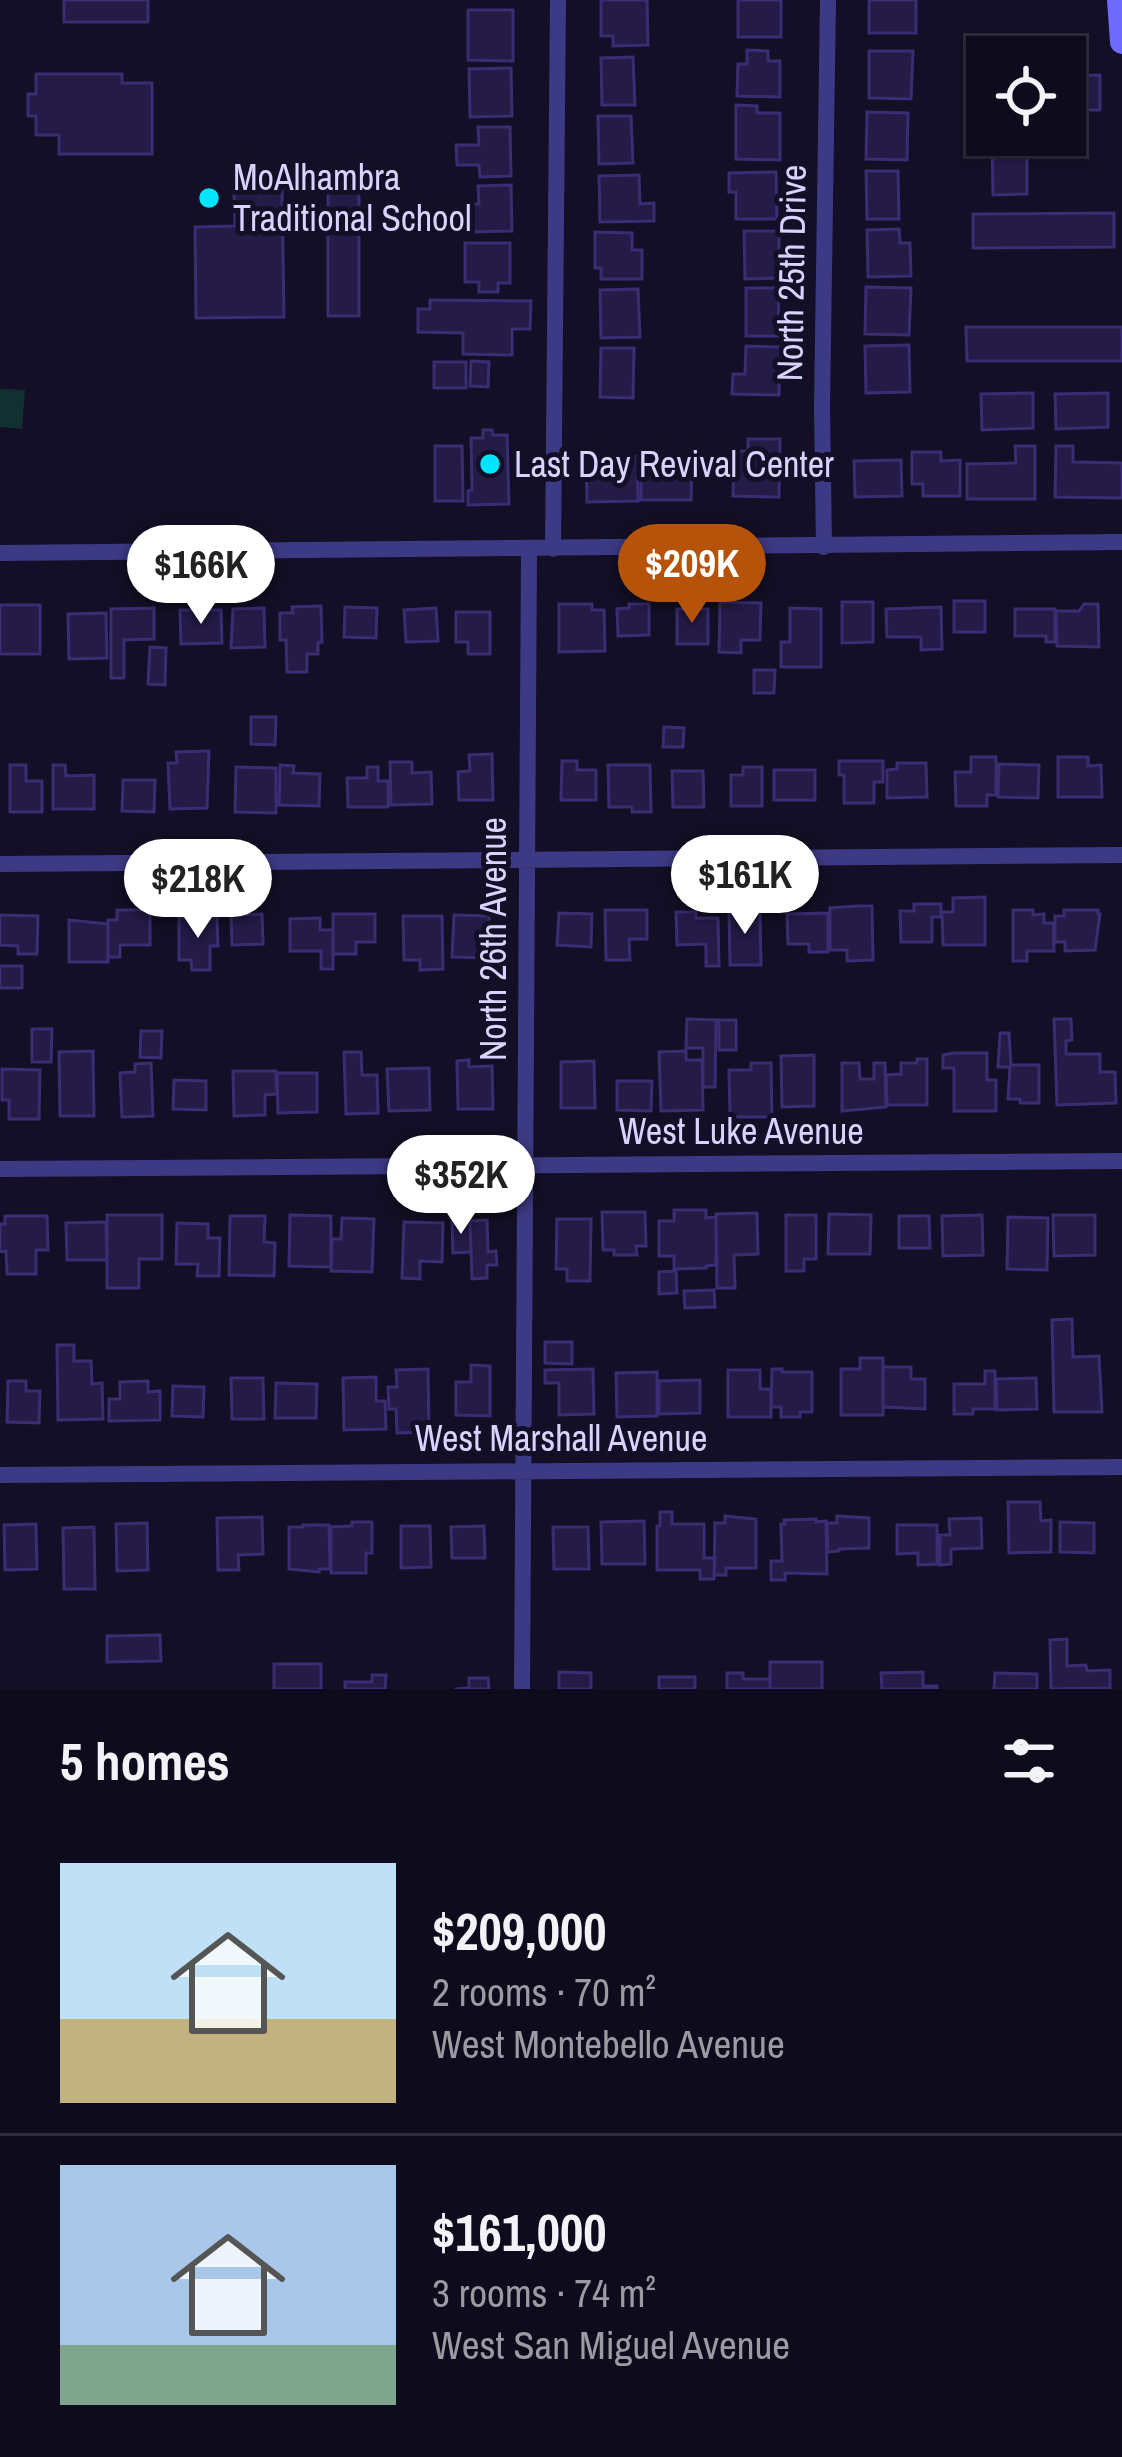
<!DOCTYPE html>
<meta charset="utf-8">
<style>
body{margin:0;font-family:"Archivo Narrow",sans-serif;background:#1c1929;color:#f1f3f6;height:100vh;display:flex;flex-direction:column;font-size:45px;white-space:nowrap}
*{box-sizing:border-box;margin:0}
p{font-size:39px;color:#9b9ba3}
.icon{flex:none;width:66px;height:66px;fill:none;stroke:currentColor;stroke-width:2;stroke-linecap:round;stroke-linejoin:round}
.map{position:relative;height:1689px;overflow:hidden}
.sheet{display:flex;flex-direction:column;background:#0e0b1c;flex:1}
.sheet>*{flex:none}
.tools{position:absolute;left:966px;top:36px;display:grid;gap:24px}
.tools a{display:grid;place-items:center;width:120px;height:120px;border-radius:0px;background:#0e0b1c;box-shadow:0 3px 9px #0004,0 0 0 3px #2e2b3b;font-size:60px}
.price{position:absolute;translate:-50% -102px;padding:0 27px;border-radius:42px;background:#fff;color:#222;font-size:39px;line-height:78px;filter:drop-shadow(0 3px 6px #0008)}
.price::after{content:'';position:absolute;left:50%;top:72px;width:36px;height:27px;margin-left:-18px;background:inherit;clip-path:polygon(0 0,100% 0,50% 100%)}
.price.selected{background:#b45309;color:#fff}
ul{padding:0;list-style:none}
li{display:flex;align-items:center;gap:36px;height:300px;padding:0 60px}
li+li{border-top:3px solid #2e2b3b}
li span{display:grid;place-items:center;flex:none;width:336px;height:240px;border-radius:0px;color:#555}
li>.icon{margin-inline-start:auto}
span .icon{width:144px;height:144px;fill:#fffc;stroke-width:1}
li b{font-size:51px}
h2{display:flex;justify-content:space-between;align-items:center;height:144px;padding:0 60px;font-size:51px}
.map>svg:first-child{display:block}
.green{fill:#12302f}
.building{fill:#241b47;stroke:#3b2d73;stroke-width:3}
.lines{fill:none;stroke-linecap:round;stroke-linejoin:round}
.street{stroke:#3d3a85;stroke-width:16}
.secondary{stroke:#6f6bff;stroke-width:24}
.poi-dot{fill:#00e5ff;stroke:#130f26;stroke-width:4.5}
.labels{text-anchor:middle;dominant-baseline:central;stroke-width:10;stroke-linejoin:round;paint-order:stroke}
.poi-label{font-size:36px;fill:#d9d4ff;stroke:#130f26;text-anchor:start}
.street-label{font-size:36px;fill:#d9d4ff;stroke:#130f26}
</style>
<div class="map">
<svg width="1122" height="1689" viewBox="0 0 1122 1689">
<rect width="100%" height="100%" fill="#130f26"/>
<path class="green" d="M0,389L25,390L22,429L0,427Z"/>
<path class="building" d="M64,0H148V22H64Z
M601,0H647L648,45L613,46V36H601Z
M738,0H781V37H738Z
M869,0H916V33H869Z
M468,10H513V61L468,60Z
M747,50L768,51V61H780V97L737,96L738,64H747Z
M869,51H913L911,99L869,98Z
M633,57L635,105H602L601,58Z
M511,68L512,116L470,117L469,69Z
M36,74H122V83H152V154H59V135H36V116H28V94H36Z
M1100,75V110H1065V76Z
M974,76H987V110H974Z
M736,105L757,106V113H780V160L736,159Z
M867,112L908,113L907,160L866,159Z
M598,116H631L633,163L599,164Z
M478,127H510L511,176L480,177L479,165H457L456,145H479Z
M992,135H1027V194L993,195Z
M866,171H898L899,219H867Z
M776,172L777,219H736V192H729V173Z
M639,175L640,204L654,203V221L600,222L599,176Z
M511,185L512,231L470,232V204H479L478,186Z
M234,190H282L284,317L196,318L195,227L235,226Z
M328,190H359V316H328Z
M1114,213V247L973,248V214Z
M899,229L900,243H910L911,276L868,277L867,230Z
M744,231H779V278L745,279Z
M595,232L632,233V250H642V279H601V268H595Z
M465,243H510V283H498V292H479V282H465Z
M866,287L911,288L909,335L865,334Z
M746,288H779L778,336H746Z
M638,289L640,337L601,338L600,290Z
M430,300L531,301L530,329H512V355L463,354V333L418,332V309H430Z
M966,327H1122V361H967Z
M909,345L910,392L866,393L865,346Z
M746,346L780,347L779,395L732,394L733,374H745Z
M601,348H634L633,398L600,397Z
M471,361L489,362L488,387L470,386Z
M434,362H466V388H434Z
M1033,393V428L982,430L981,394Z
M1108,393V427L1056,429L1055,394Z
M483,430H492L493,435H507L509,504L468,505V491L472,490L471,438H483Z
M748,439H780L779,497L733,496L734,451H748Z
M435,446H462L463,501H435Z
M1015,446H1035V499H967V464L1016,463Z
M1056,446H1073V462L1122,463V498L1055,497Z
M912,452H941V461L960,460V496H923V484H912Z
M637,456L638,501L587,502L586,457Z
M641,460H655V466L692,467L691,500H641Z
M901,460L902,496L855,497L854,461Z
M954,601H985V632H954Z
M720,602L761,603L760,640H741V653L719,652Z
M842,602H873V642L842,643Z
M559,604H592V610H604L605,651L559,652Z
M629,604H649V635L618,636L617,609L629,608Z
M1084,604H1098L1099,647L1057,646L1056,611H1079Z
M0,605H40V654H0Z
M321,606L322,642L318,643V654H307V672H287L286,640H280V613H293L292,607Z
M345,607L377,608L376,638L344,637Z
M941,607L942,649L921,650V637H887L886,609Z
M154,608V639L124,640V678H111V609Z
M264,608L265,647L231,648L233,609Z
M436,608L438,641L406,642L404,610Z
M790,608L821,609V667H781V642H790Z
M677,609H708V644H677Z
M1015,609H1055V642H1046V636H1015Z
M180,610H221L222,643L181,644Z
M456,612H490V654H468V642H456Z
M106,613L107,658L69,659L68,614Z
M150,647L166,648L165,685L148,684Z
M754,670H775L774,693H754Z
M251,717H276L275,745L251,744Z
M664,727L684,728L683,747H663Z
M209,751L207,808L170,809L168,763H177L176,752Z
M492,754L493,800H459L458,772L470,771L469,755Z
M971,757H996V795H987V806H956L955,772H971Z
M1058,757H1088V766L1101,765L1102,797H1058Z
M562,761H577V770H596V800H561Z
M839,761H883V782H874V803H844V775H839Z
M390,762H412V773L431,772L432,804L391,805Z
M897,763H926L927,797L887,798V770L897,769Z
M999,764L1039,765L1038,798L998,797Z
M10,765H26V781H42V812H10Z
M53,765H65L66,776L94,775V809H53Z
M280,765L294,766L293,773L320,774L319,806L279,805Z
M608,765H650L651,812H632V807H609Z
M236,767L276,768V813L235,812Z
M367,767H378V781H388V807H348L347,778H367Z
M743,767H762V806H731V775H743Z
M774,770H815V800H774Z
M672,771H703L704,807H673Z
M123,780H155L154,812L122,811Z
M985,897V945H943L942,912H953V898Z
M914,904H941V917H932V942H901L900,911H914Z
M857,906H872L873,960L847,961V950H830V908Z
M740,908H760L761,965H730L729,912L740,911Z
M117,910H150V945H120V957H108V920H117Z
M605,910H647V939H629L630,960H606Z
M1013,910H1033V915L1044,914V923H1053L1054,951H1027V961H1013Z
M1064,910H1098V914H1100L1095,950L1065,951V942H1055V916H1064Z
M676,912H696V918H718L719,966H706V944L677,945Z
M559,913L592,914L591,947L557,945Z
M828,913V952H809V944H788L787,914Z
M262,914L263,944L232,945L231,915Z
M333,914H375V942H356V954H333Z
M0,915L38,916L37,954H18V946L0,945Z
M454,915L489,916L488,958L452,957Z
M403,916H442L443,969L420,970V960H404Z
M217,917L218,946H210V970H192L191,960H179V918Z
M320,918V930H333V969H321V951H290V919Z
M69,920L108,924V962H69Z
M0,966H22V988H0Z
M687,1019L716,1020L715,1087H703V1048H686Z
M1054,1019H1071L1072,1040L1066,1041V1054H1100V1072H1115L1116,1103L1057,1105Z
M719,1020H736V1050H719Z
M32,1029H52L51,1062H32Z
M141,1031H162L161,1058L140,1057Z
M1000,1033H1009L1011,1065H1039V1103H1020V1099H1008L1010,1067H998Z
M93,1051L94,1116H60L59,1052Z
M686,1051V1060H702L703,1110L661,1111L659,1052Z
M344,1052H361L362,1075H377L378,1113L346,1114Z
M953,1053H987V1080H996V1111H954V1068H943V1055Z
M814,1055V1106L782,1107L781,1056Z
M917,1059H927V1105H887L886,1075L901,1074V1063H917Z
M469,1060V1067L492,1066L493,1109H458L457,1061Z
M594,1061L595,1108H561V1062Z
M151,1063L153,1116L122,1117L120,1073L135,1072V1064Z
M751,1063H771L772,1117H730L729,1070H751Z
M842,1063H859L860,1079H874V1063H885L886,1107L842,1111Z
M429,1068L430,1110L389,1111L387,1069Z
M2,1069L40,1070L39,1119H9V1100H2Z
M233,1071H276L277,1094L265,1095V1115L234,1116Z
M277,1073H317V1112L278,1113Z
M174,1080L206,1081V1110L173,1109Z
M617,1081H652L651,1111L617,1110Z
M674,1210H706V1218L716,1217V1265L706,1266V1268L674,1269V1256H659V1221H674Z
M602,1212H645L646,1246H636L637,1255H614V1250H603Z
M757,1213L758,1254L734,1255L735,1288H717L716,1214Z
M829,1214L871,1215L870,1254H828Z
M107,1215H162V1259H139V1288H107Z
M290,1215L331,1216V1267L289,1266Z
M786,1215H816V1259H804V1271H786Z
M982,1215L983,1255L943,1256L942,1216Z
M1053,1215H1095V1255L1054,1256Z
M5,1216H47L48,1250H36V1274H7L6,1251L0,1252V1224H5Z
M230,1216H265L264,1242L275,1243L274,1276L229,1275Z
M899,1216H929L930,1248H899Z
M1008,1217L1048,1218L1047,1270L1007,1269Z
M342,1218L374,1219L372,1272L331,1271L332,1239H341Z
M557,1219H591L590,1281H567V1269H556Z
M487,1220L488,1252L496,1251L497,1265H487V1278L472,1279L470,1221Z
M452,1221H470L471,1252L453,1253Z
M106,1222L107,1260H67L66,1223Z
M404,1222L443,1223L442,1262L420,1261V1279L402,1278Z
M177,1223L208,1224V1238H220L219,1276H197L198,1264H176Z
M676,1271L677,1293L659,1294V1272Z
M714,1290L715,1307L685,1308L684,1291Z
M1072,1319L1073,1357L1099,1356L1102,1412H1054L1052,1320Z
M545,1342H572V1364L545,1363Z
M57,1345H74V1361H91L92,1384L102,1383L103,1419L58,1420Z
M860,1358H883V1415H841V1369H860Z
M471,1365L490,1366V1416L456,1415V1382H471Z
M883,1367H911V1379H925V1409L883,1407Z
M428,1369L429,1432L397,1433L396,1409H389L388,1387H397L396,1370Z
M593,1369L594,1414L559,1415V1383H545V1370Z
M772,1369H782V1372H812V1412H800V1417H781V1407H771Z
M728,1370H760V1389H771V1417H728Z
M985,1371H995V1409H973V1414H954V1384H985Z
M657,1372V1416L617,1417L616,1373Z
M376,1377V1401H385L386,1429L344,1430L343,1378Z
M231,1378H263L264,1419H232Z
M1036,1378L1037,1409L997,1410L996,1379Z
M700,1380V1413L659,1414V1381Z
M8,1381H26V1391H40L39,1423L7,1422Z
M148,1381V1392L160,1391V1420L109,1421V1399H120V1382Z
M276,1383L317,1384L316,1418H275Z
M173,1386L204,1387L203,1417L172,1416Z
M1008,1502H1040L1041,1521L1051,1520V1552L1009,1553Z
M660,1512H672V1524H704V1558H715L714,1579H700V1570H657V1526H660Z
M725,1516L756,1519V1568H726V1575H714L715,1523H725Z
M837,1516L869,1518V1548L839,1549V1551L828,1552L827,1523H837Z
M262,1517L263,1554L238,1555L239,1570H218L217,1518Z
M981,1518L982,1548L951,1549V1564L940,1565V1535H950L949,1519Z
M816,1519V1522L826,1521L827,1574L785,1573V1580H771V1561H782L781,1524H785L784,1520Z
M644,1521L645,1564H602L601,1522Z
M352,1522H372V1553H366V1573H331V1527L352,1526Z
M1060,1522L1094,1523V1553L1060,1552Z
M147,1523L148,1570L117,1571L116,1524Z
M36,1524L37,1569L5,1570L4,1525Z
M303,1525H329L330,1569H319V1572L289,1569V1527H303Z
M897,1525H937V1564L918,1565V1553L897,1554Z
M401,1526H430L431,1567L401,1568Z
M484,1526L485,1558H452L451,1527Z
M94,1527L95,1589H64L63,1528Z
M553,1527H588L589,1569H554Z
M160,1635L161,1661L107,1662V1636Z
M1067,1639V1666L1086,1665L1087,1671L1110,1670V1688L1051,1689L1050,1640Z
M770,1662H822V1689H770Z
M274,1664H321V1689H274Z
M559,1672L591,1673V1689H559Z
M923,1672V1686H937V1689H882L881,1673Z
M727,1673H743V1679H770V1689H727Z
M995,1673L1037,1674V1689H994Z
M372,1675H386L385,1689H345V1682H372Z
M659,1677H695V1689H659Z
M469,1678H488L489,1689H455L469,1688Z"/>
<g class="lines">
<path class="street" d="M824,547L822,407L828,0
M553,549L558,0
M0,553L1122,542
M0,864L1122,855
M0,1169L1122,1161
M0,1475L1122,1467
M522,1689L529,550"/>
<path class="secondary" d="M1119,0L1122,42"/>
</g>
<g class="poi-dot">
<circle cx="209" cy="198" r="12"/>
<circle cx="490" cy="464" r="12"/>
</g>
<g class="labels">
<g class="poi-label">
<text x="233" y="177">MoAlhambra<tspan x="233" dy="41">Traditional School</tspan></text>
<text x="514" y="464">Last Day Revival Center</text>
</g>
<g class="street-label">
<text transform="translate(791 273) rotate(-89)">North 25th Drive</text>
<text transform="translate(493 939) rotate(-90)">North 26th Avenue</text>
<text x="741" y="1131">West Luke Avenue</text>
<text x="561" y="1438">West Marshall Avenue</text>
</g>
</g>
</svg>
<div class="tools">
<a><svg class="icon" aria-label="locate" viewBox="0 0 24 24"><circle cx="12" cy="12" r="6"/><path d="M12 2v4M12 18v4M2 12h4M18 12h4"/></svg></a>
</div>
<b class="price selected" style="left:692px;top:626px">$209K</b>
<b class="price" style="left:201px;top:627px">$166K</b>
<b class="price" style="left:745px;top:937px">$161K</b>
<b class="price" style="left:198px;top:941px">$218K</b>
<b class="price" style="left:461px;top:1237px">$352K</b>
</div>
<section class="sheet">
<h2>5 homes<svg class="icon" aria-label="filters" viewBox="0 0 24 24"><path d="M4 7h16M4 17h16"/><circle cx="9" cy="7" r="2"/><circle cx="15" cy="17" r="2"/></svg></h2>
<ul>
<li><span style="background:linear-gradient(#bfe0f5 65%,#c2b280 0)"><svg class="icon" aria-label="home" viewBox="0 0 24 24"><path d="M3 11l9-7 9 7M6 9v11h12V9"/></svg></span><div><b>$209,000</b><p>2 rooms · 70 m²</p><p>West Montebello Avenue</p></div></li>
<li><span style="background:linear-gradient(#a9c7e8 75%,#7fa58c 0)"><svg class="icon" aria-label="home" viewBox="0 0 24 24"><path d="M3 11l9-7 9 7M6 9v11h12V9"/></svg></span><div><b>$161,000</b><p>3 rooms · 74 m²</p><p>West San Miguel Avenue</p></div></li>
</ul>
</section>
